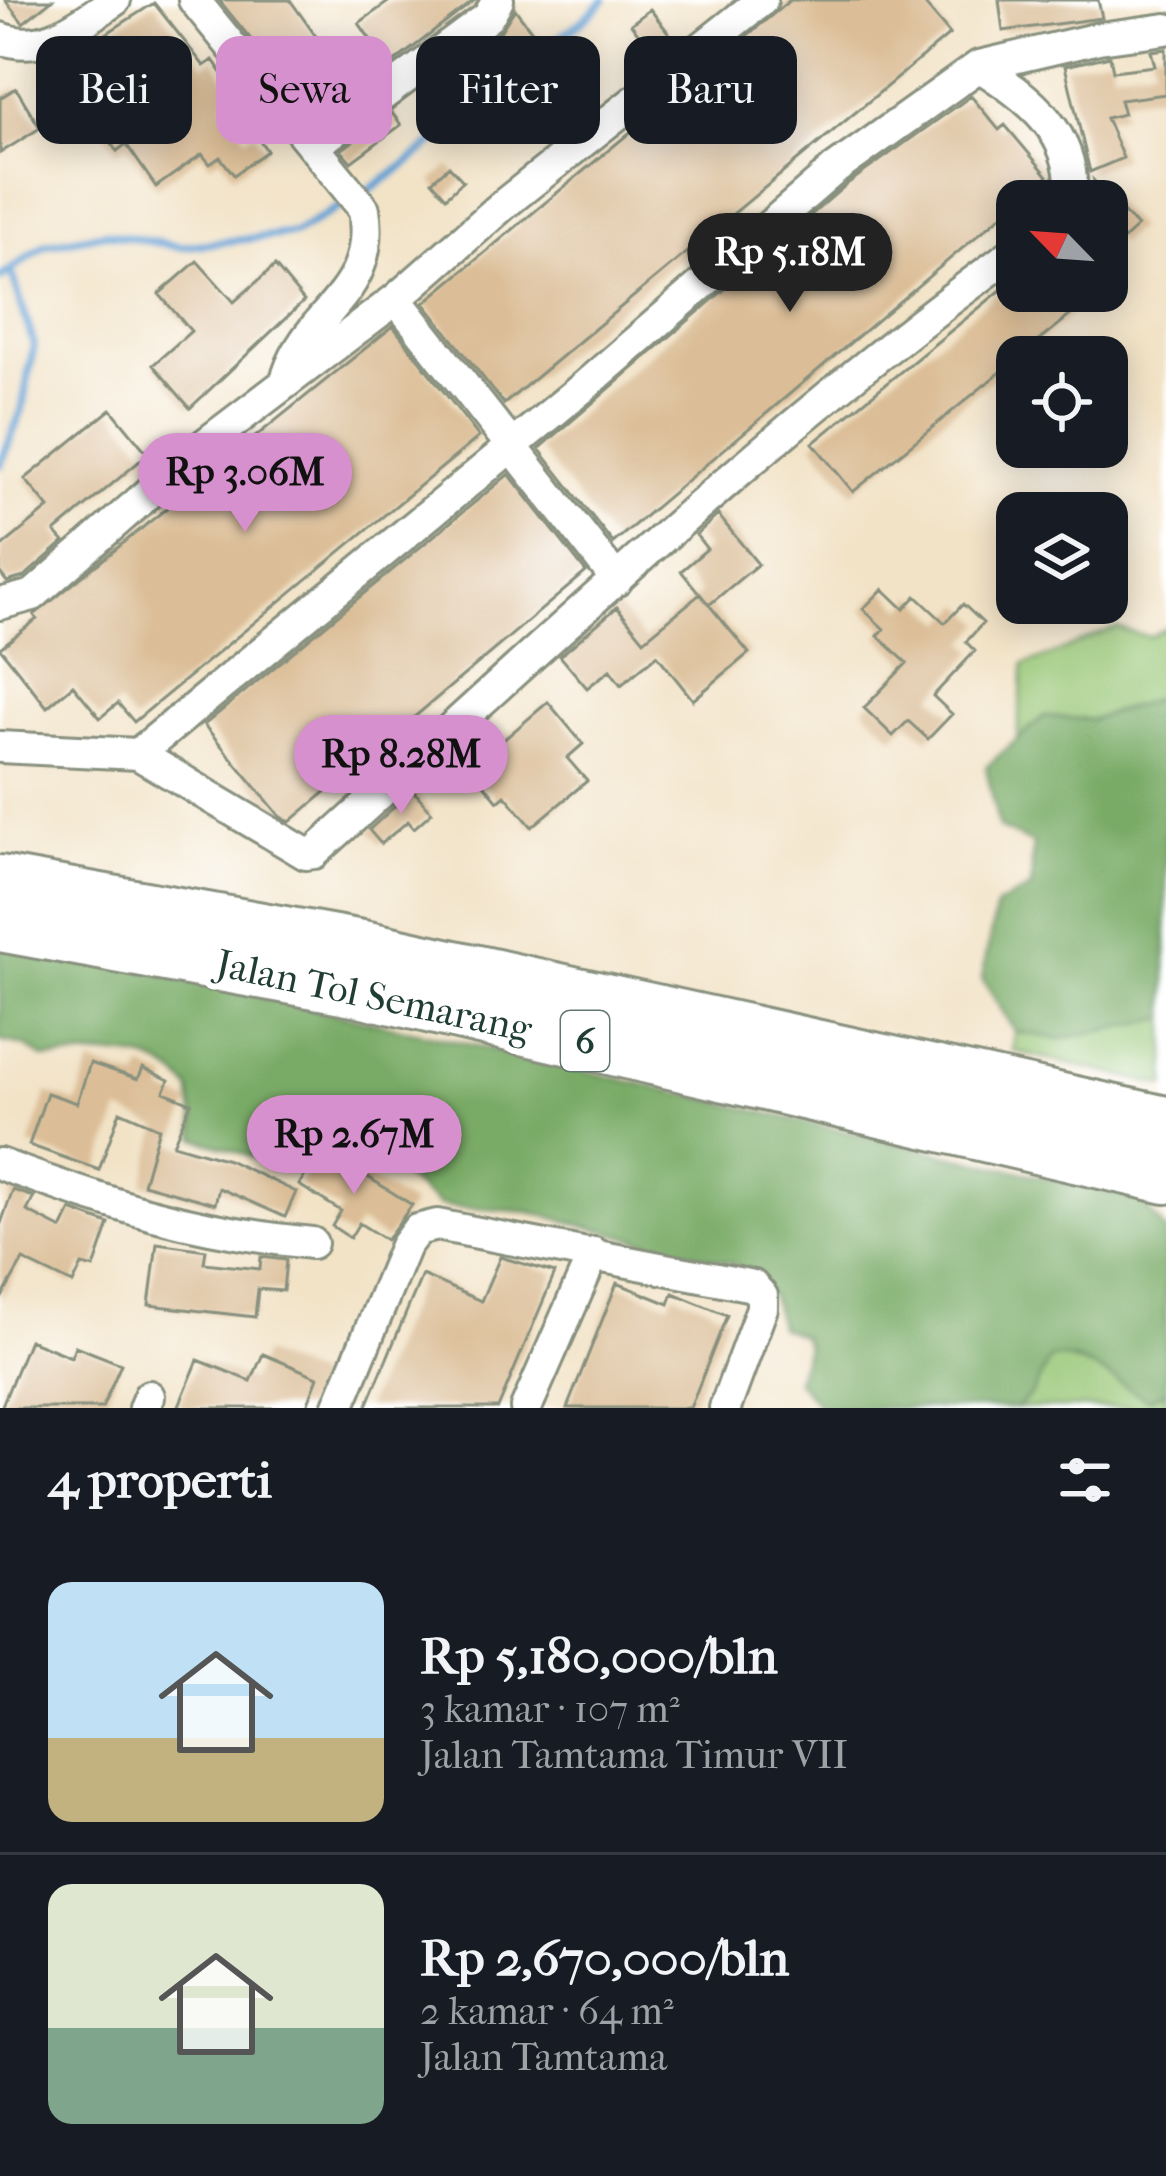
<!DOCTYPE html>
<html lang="id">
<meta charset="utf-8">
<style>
body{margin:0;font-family:"IM FELL French Canon",serif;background:#20242c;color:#f1f3f6;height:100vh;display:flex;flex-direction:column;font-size:45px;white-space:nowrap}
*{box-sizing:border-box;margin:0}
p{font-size:39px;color:#9ea1a6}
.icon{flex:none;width:66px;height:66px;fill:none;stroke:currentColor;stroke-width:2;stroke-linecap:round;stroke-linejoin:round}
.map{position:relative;height:1408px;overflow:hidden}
.sheet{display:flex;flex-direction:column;background:#171b24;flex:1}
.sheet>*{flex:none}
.top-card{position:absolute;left:36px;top:36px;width:1095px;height:108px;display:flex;gap:24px}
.needle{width:78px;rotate:295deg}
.buttons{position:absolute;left:996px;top:180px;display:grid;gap:24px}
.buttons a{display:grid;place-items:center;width:132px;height:132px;border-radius:24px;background:#171b24;box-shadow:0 6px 30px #0003;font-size:60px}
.price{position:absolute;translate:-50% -102px;padding:0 27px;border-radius:42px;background:#d690ce;color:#111;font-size:39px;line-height:78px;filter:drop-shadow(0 3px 6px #0008)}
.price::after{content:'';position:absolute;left:50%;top:72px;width:36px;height:27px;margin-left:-18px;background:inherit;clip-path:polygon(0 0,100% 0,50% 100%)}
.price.current{background:#222;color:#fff}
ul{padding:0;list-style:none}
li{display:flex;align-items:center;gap:36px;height:300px;padding:0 48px}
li+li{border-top:3px solid #363941}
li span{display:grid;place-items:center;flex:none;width:336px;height:240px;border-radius:24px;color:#555}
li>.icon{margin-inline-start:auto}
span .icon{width:144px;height:144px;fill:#fffc;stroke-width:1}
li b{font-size:51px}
h2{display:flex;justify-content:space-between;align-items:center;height:144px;padding:0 48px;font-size:51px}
.chip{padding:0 42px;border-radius:24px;background:#171b24;box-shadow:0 6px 30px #0003;font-size:42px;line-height:108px}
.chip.current{background:#d690ce;color:#111}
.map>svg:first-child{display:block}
.green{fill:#97c675;stroke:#5b8254;stroke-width:3}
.forest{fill:#79ab66;stroke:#4c744d;stroke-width:3}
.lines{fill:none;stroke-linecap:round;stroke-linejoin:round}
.stream{stroke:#62a1d4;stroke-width:8}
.building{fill:#dbbe97}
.street-casing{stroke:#88907e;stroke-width:36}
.highway-casing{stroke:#88907e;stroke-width:60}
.street{stroke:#fff;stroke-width:30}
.highway{stroke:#fff;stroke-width:54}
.labels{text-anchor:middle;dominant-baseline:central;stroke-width:12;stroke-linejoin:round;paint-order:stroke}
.shield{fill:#fff;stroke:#627771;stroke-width:3}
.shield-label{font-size:36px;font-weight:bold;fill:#1f3d34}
.street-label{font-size:39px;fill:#1f3d34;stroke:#fff}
</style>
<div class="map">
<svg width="1166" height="1408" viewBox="0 0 1166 1408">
<rect width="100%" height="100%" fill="#fff"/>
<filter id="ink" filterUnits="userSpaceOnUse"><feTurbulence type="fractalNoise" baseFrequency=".00833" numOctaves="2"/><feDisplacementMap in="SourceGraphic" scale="24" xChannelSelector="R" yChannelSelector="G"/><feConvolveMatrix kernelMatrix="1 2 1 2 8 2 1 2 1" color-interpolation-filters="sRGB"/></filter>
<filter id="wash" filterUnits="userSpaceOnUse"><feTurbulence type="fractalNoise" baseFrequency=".004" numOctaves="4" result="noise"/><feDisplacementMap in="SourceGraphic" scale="48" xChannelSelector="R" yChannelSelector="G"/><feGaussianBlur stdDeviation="2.7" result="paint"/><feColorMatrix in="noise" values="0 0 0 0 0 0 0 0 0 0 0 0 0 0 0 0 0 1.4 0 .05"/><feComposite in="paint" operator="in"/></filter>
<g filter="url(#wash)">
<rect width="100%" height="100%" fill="#f2e3c7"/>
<path class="green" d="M1117,628L1149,637L1166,628V695L1091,720L1044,716L1017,740L1024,664C1058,656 1084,637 1117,628Z
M1166,1018V1086L1013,1051L1015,1032L1060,1039Z
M1061,1357L1096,1369L1148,1399L1166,1391V1408H1017L1050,1359Z"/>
<path class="forest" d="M1166,695V1018L1060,1039L1015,1032L982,978L996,906L1031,888L1033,844L999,828L986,767L1044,716L1091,720Z
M0,941L187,979L1139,1199L1166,1231V1391L1148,1399C1119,1385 1083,1352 1050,1359L1033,1392L1017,1408H821L796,1380L807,1347L802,1336L779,1327C773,1291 765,1280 733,1264L530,1212L440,1206L377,1156L328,1136L282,1167L196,1138L191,1090C150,1038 95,1061 43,1058L25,1046L0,1041Z"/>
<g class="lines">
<path class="stream" d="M361,195C427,155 479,101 538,53C563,33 581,26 604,0
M0,278L45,245L105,233L180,247L295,233L348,202
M0,465L22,410L34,345L11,270"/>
</g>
<g id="blocks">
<path class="building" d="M5,0H52L23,23Z
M219,0H290L345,77L305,106Z
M391,0H475L389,66L359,23Z
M790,0H921L950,34L504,404L424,303Z
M999,0H1098L1102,18L1003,31Z
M154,3L204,66L213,60L236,93L222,103L246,138L254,132L267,151L234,175L220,157L210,164L202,154L156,187L126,144L117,151L56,66Z
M515,9L537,38L487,75L471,54L500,32Z
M650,9L671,36L651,51L631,24Z
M1166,49V94L1120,100L1124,114L1106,118L1123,158L1090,172L1065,66L1110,56L1113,71L1155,66L1151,51Z
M16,88L40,128L0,153V98Z
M971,96L999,130L1005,125L1048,176L613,543L539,449L847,184Z
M392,113L401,125L351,162L341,150Z
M449,166L463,181L446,197L432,181Z
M1094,181L1137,227L1118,244L1107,219V201H1099Z
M197,261L234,302L275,266L304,301L190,408L153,365L191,331L159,294Z
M1017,277V291H1100L853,492L813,443Z
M393,326L479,437L134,722L118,703L100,718L73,685L47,707L0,648L37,619L34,615Z
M111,409L148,454L55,532L64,542L24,577L7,582L0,573V548L49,508L25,479Z
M509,474L586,572L290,822L280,816L204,725Z
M718,515L758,564L709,605L681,571L707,549L696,535Z
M883,589L904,609L916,596L945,623L963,604L983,623L966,642L975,651L933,696L952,714L928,739L908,721L893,736L864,708L907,663L878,636L884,629L863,609Z
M700,594L749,653L693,700L657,655L621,685L610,670L587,688L560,656L617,607L644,640Z
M548,702L583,744L567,758L587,781L532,827L505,795L498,801L479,778L503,758L494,748Z
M413,790L432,812L414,828L408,821L381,844L369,830Z
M90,1063L138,1079L143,1068L169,1080L164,1092L191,1103L173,1144L228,1160L296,1192L285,1217L219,1188L215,1204L143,1184L159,1128L120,1111L99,1170L29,1145L47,1093L77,1103Z
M322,1148L412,1205L386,1240L359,1223L350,1238L332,1226L341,1211L299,1185Z
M13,1190L34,1197L27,1211L62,1229L71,1210L109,1224L94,1268L82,1265L73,1284L23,1260L0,1301V1226Z
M157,1243L206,1250L204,1263L260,1269L261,1257L286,1260L283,1291L258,1289L255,1317L149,1305Z
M500,1257L555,1273L498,1408H366L422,1275L481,1301Z
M617,1283L669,1304L673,1293L727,1315L690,1408H567Z
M29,1340L71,1357L75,1346L121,1364L102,1408H1Z
M263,1354L318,1377L306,1408H178L198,1360L251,1381Z"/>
</g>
</g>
<g filter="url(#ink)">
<use href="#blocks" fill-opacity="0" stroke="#88907e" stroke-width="3"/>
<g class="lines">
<g class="street-casing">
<path id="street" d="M194,0L364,209C377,295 311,307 288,374
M0,38C45,55 79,24 115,0
M979,66C1030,98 1077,134 1071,201
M314,146L488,17L498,0
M396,299L617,580
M0,604L33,595L200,448L396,299L503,205L762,0
M0,747L138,754L306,854L314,853C543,647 767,431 1017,250
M138,754L581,389L835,169L979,66L1099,38L1166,29
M0,1164C110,1205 195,1232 312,1243
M144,1408L149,1396
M338,1408L405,1246L417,1230L437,1225L753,1286L762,1296V1308L725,1408
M526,1408L594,1253"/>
</g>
<g class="highway-casing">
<path id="highway" d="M0,883L368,949L1166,1124
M0,924L359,989L1166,1176"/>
</g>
<use href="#street" class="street"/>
<use href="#highway" class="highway"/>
</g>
</g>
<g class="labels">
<rect class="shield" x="561" y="1011" width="48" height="60" rx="9"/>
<g class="shield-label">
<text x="585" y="1041">6</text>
</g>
<g class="street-label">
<text transform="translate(374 996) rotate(12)">Jalan Tol Semarang</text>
</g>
</g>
</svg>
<div class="buttons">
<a><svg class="needle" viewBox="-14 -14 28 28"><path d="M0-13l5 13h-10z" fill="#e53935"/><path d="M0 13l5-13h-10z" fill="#9ea1a6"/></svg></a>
<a><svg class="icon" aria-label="locate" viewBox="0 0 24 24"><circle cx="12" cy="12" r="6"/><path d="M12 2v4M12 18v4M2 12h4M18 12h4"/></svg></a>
<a><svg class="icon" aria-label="layers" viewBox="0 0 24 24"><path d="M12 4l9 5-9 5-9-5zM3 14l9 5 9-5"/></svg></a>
</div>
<b class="price current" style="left:790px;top:315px">Rp 5.18M</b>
<b class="price" style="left:245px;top:535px">Rp 3.06M</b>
<b class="price" style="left:401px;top:817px">Rp 8.28M</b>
<b class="price" style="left:354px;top:1197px">Rp 2.67M</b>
<div class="top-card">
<a class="chip">Beli</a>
<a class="chip current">Sewa</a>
<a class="chip">Filter</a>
<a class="chip">Baru</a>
</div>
</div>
<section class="sheet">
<h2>4 properti<svg class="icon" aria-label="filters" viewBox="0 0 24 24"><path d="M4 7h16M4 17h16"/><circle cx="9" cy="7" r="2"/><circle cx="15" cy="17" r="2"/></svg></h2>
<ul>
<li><span style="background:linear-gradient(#bfe0f5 65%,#c2b280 0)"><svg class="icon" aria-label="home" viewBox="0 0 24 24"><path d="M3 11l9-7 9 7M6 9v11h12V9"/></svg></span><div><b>Rp 5,180,000/bln</b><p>3 kamar · 107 m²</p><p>Jalan Tamtama Timur VII</p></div></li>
<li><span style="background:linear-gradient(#dfe7d0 60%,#7fa58c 0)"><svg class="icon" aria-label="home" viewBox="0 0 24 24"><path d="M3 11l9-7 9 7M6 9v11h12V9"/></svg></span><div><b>Rp 2,670,000/bln</b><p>2 kamar · 64 m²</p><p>Jalan Tamtama</p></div></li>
</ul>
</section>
